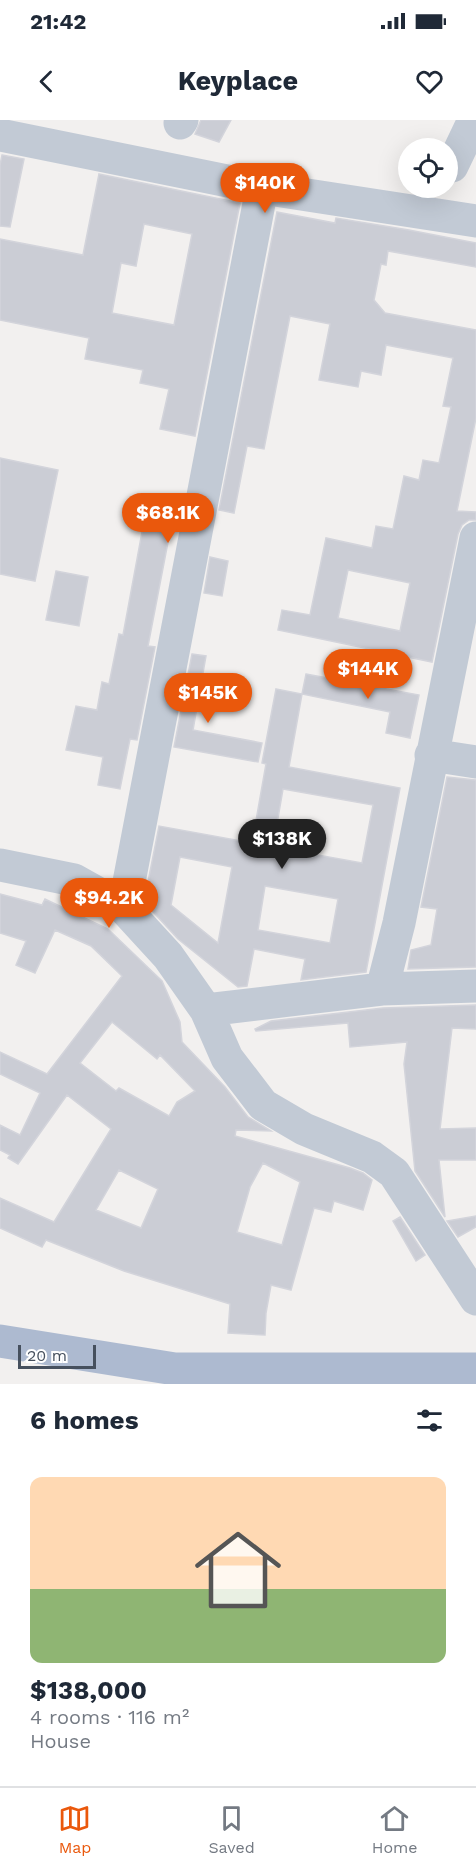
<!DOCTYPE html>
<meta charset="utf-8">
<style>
body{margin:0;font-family:"Work Sans",sans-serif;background:#f6f6f7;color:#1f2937;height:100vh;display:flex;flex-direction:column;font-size:22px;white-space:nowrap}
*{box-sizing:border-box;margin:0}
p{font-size:20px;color:#747a83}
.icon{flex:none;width:33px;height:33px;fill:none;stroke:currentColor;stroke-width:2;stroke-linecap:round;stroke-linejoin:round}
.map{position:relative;height:1264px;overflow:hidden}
.sheet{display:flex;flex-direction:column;background:#fff;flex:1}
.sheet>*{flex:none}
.tools{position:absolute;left:398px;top:18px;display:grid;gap:12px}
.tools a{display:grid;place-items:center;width:60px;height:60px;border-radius:50%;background:#fff;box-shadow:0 6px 24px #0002;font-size:30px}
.scale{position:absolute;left:18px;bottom:15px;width:78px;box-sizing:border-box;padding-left:6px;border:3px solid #46505e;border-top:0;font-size:16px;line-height:21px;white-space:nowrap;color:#46505e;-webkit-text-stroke:4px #fff;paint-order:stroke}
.price{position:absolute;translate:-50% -51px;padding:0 14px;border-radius:21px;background:#ea580c;color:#fff;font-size:20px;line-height:39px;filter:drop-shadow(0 2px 3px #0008)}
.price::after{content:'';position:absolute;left:50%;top:36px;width:18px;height:14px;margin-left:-9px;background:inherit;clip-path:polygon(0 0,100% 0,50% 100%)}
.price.selected{background:#222;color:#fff}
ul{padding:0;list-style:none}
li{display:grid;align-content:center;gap:12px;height:318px;padding:0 30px}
li span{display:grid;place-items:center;height:186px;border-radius:12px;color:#555}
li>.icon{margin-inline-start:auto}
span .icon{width:108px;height:108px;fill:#fffc;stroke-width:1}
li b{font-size:26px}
h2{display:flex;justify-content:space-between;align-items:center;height:72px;padding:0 30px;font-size:26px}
.status{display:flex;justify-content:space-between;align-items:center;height:42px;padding:0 30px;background:#fff;direction:ltr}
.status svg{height:16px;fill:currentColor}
header{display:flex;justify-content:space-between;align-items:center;height:78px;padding:0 30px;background:#fff;font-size:27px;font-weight:700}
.tabs{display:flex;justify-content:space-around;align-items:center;height:84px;border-top:2px solid #e0e1e3;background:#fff;font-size:16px;color:#747a83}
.tabs a{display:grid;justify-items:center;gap:3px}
.tabs .selected{color:#ea580c}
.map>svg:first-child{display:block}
.building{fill:#cbcdd5;stroke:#d3d4db;stroke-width:1.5;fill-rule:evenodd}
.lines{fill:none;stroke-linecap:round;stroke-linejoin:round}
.minor{stroke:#c2cad5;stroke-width:33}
.major{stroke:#adbad0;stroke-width:33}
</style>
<div class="status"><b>21:42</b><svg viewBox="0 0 49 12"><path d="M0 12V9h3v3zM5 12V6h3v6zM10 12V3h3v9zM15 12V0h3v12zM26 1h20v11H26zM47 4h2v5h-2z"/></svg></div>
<header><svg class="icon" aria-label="back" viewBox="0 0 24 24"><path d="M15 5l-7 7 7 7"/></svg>Keyplace<svg class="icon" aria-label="heart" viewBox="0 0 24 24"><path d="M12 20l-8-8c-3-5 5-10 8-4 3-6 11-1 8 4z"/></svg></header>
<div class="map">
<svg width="476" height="1264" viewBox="0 0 476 1264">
<rect width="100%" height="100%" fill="#f2f0ef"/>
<path class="building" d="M201,0H231L219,22L195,14Z
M2,35L24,39L10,107L0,106V45Z
M99,54L240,83L195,316L160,309L169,269L140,263L143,250L85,239L89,218L0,200V119L83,135ZM144,104L192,114L174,205L112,193L121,143L136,146Z
M277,92L335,103L336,98L409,110L476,123V147L388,131L386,145L381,144L374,180L385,193L476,210V298L457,391L476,392V400H469L462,405L458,414L432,542L278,510L282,490L310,495L326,418L372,428L376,406L393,409L404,356L419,360L423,340L439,343L451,287L443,286L453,238L386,225L381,255L361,251L358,267L319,260L330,204L290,196L264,329L247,326L234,393L219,390ZM348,450L410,463L400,511L338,498Z
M0,338L58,350L35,461L0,454Z
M147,385L174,391L148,526L155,527L137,620L130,619L120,669L98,665L103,637L66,630L76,586L97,590L102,562L109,564L119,514L123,515Z
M210,437L228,441L222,476L204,473Z
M56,451L88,457L79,506L46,500Z
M192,534L206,536L193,610L262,623L258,642L174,627Z
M306,554L419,575L410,618L386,613L390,592L302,574Z
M276,569L302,574L289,647L400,668L366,852L301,860L305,839L254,829L247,866L238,867L178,819L144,782L159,706L252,723L266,644L262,643ZM283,669L373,685L362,743L273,727ZM180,737L232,747L218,823L171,785ZM265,766L338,779L330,823L258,810Z
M447,657L476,660V847L408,849L411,830L431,825L437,789L421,787Z
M0,774L42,785L45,779L108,809L162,861L180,902L182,922L225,967L248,997L271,1011L236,1010L235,1016L350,1048L363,1053L372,1060L363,1090L334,1081L331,1092L314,1088L291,1170L271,1165L266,1193L265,1215L228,1213L230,1184L124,1151L46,1120L42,1127L0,1108V1078L54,1102L111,1009L67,975L18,1044L8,1038L10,1035L0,1030V1005L20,1015L40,973L0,954V932L47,954L122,856L91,826L55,810L35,853L16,845L26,821L0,813ZM112,902L157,939L160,935L195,971L177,982L169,996L119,968L116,971L80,943ZM263,1043L300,1062L282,1125L237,1112L250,1067ZM119,1050L158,1069L141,1108L96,1090Z
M476,885V909L452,908L440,1009L476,1008V1040H439L445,1097L415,1051L404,944L407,922L350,927L348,903L256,911L255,909L271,901L383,888Z
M476,1096V1107L458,1117L447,1101Z
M400,1097L425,1135L416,1141L393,1101Z"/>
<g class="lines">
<path class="minor" d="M180,3L182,0
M0,15L262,68L476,101
M452,46L474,0
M431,635L476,642
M0,745L74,760L124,788L168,836L206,890L227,938L263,985L304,1009L372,1037L394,1053L476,1179
M124,788L262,68
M382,869L476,866
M206,890L382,869L399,803L476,418"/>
<path class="major" d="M0,1221L175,1249H476"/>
</g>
</svg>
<div class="tools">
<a><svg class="icon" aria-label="locate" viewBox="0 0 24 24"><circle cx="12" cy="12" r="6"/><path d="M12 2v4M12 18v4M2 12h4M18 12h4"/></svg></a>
</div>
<div class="scale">20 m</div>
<b class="price" style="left:265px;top:94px">$140K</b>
<b class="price" style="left:168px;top:424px">$68.1K</b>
<b class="price" style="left:368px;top:580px">$144K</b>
<b class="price" style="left:208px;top:604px">$145K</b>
<b class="price selected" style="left:282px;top:750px">$138K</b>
<b class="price" style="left:109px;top:809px">$94.2K</b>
</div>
<section class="sheet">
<h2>6 homes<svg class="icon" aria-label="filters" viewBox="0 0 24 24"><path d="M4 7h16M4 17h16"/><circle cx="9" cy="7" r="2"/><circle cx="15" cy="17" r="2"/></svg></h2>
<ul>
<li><span style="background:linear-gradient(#ffd9b3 60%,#8fb573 0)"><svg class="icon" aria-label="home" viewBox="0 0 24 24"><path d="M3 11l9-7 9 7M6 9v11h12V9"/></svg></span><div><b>$138,000</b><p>4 rooms · 116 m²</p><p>House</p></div></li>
</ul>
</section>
<nav class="tabs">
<a class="selected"><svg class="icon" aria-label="map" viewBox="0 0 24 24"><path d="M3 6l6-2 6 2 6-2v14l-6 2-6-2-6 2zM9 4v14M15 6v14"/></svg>Map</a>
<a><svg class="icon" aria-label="saved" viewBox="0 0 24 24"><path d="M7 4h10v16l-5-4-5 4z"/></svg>Saved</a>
<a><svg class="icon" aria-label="home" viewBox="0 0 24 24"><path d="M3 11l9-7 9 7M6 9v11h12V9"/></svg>Home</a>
</nav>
